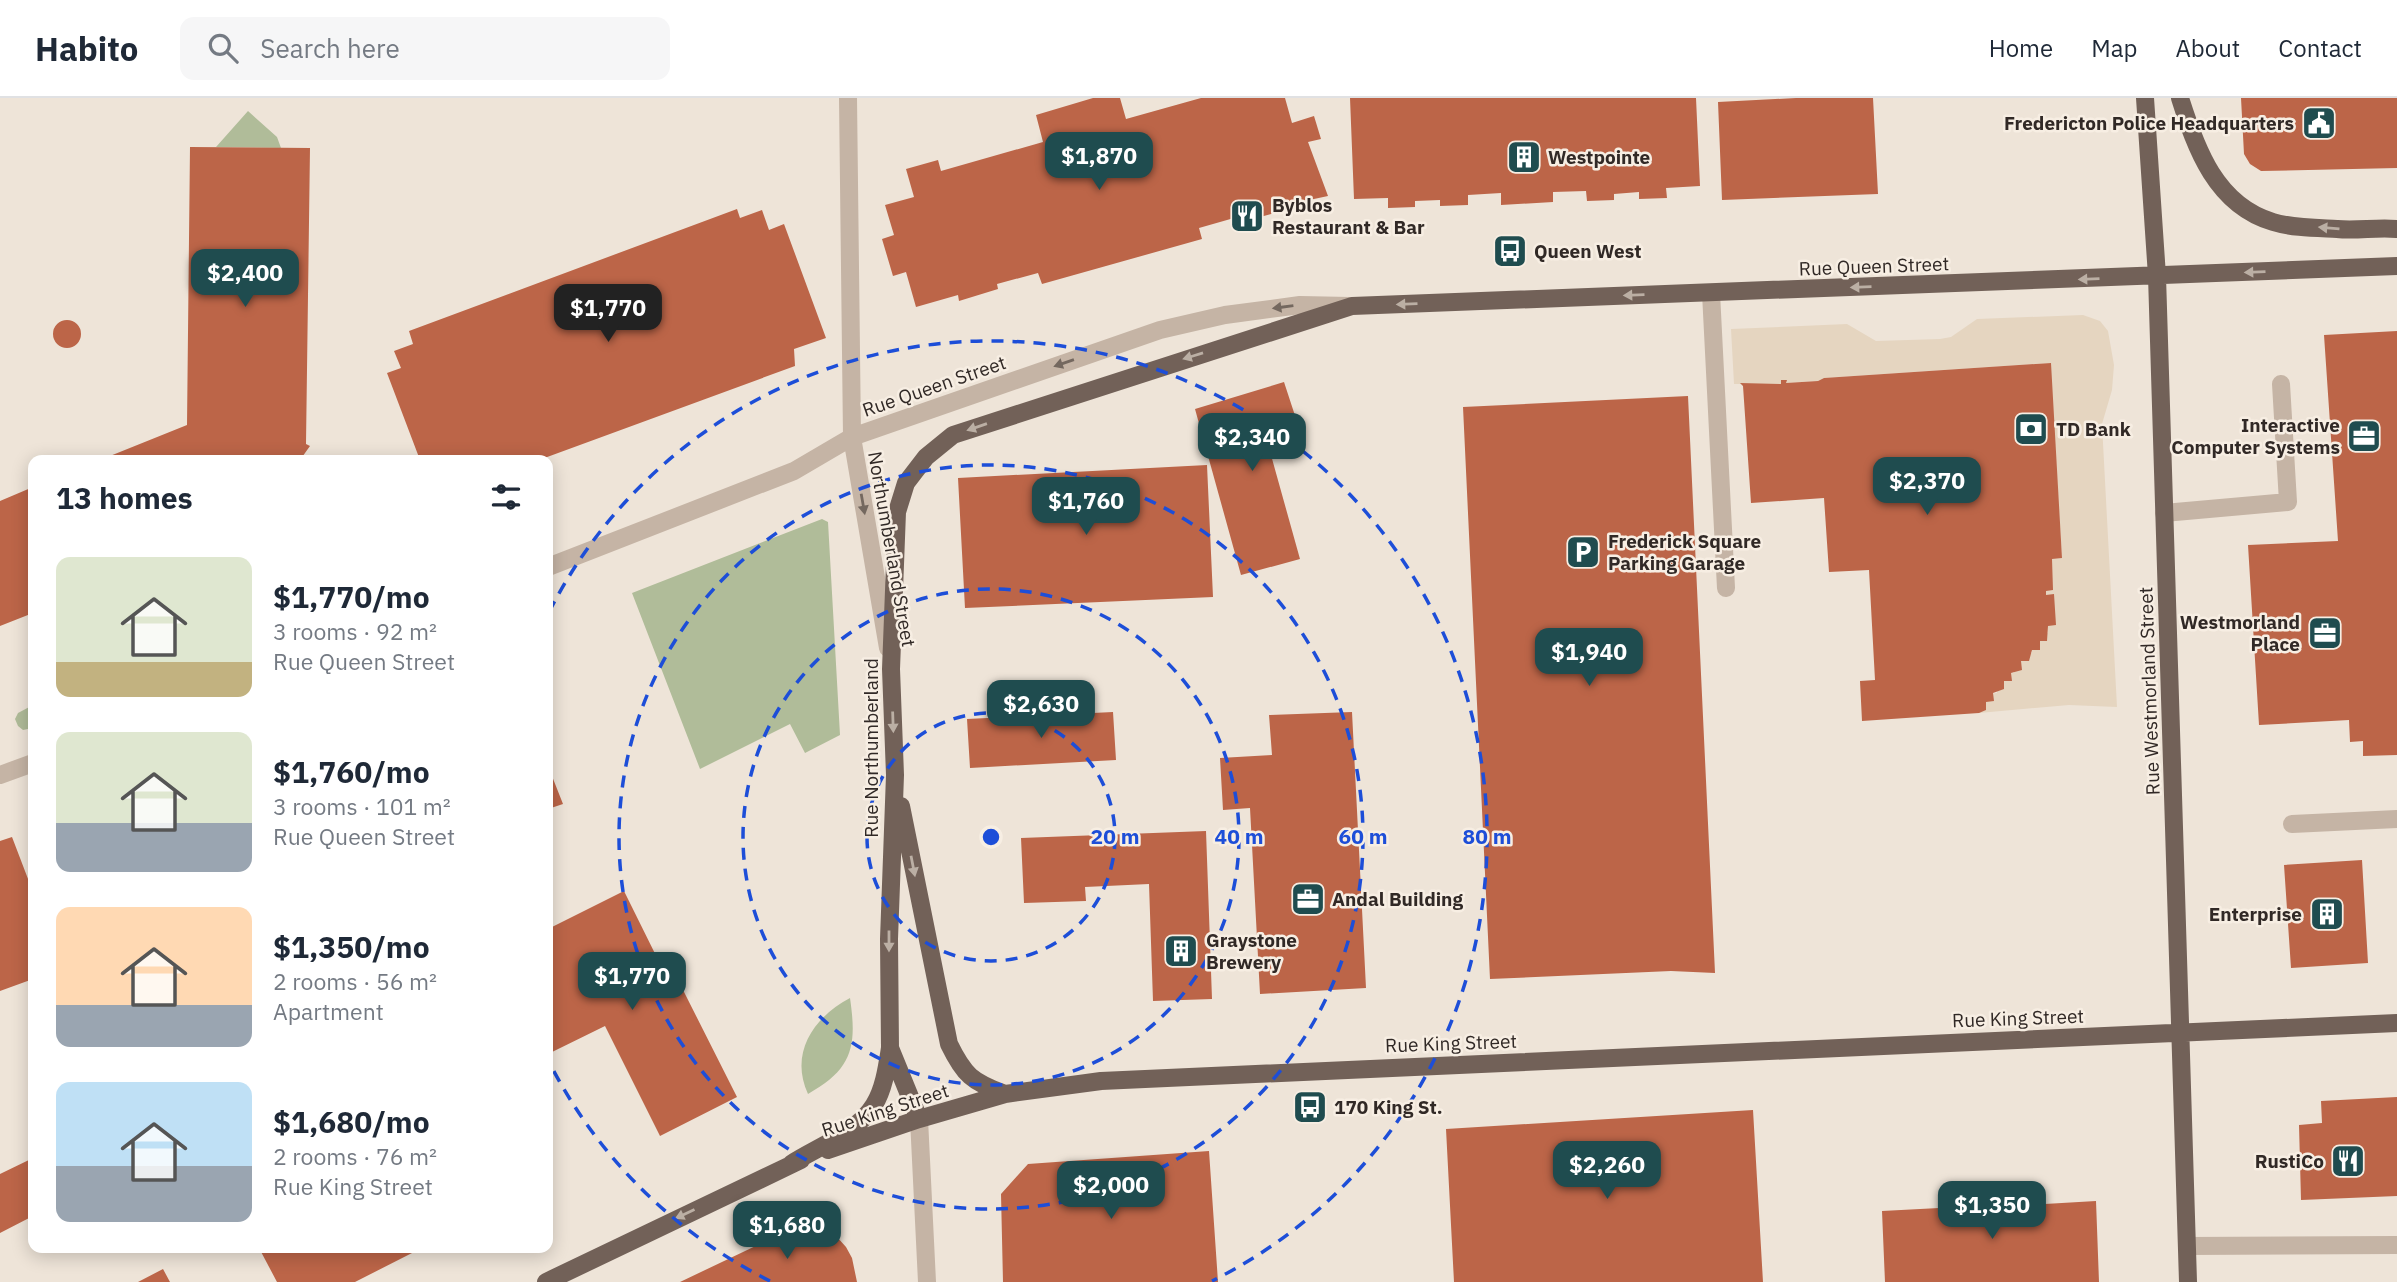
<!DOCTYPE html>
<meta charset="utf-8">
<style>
body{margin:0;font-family:"IBM Plex Sans",sans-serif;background:#f6f6f7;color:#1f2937;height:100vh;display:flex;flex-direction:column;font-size:26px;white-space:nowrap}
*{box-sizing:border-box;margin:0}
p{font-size:23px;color:#747a83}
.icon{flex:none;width:38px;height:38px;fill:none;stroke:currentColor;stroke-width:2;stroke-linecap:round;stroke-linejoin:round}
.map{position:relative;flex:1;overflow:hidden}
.sheet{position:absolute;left:28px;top:357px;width:525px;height:798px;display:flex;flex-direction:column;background:#fff;border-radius:14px;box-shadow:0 4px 18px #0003}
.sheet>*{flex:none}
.price{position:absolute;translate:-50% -60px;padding:0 16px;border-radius:14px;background:#1f4c4f;color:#fff;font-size:23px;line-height:46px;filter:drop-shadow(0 2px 4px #0008)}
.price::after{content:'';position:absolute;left:50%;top:42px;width:21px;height:16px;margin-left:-10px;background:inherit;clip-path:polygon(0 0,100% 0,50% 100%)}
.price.on{background:#222;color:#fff}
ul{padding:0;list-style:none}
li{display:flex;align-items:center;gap:21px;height:175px;padding:0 28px}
li span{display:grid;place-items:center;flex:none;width:196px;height:140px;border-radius:14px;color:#555}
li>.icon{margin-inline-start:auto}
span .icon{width:84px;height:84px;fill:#fffc;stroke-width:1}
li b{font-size:30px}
h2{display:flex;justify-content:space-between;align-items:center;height:84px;padding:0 28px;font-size:30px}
header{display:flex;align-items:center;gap:42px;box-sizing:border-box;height:98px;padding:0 35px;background:#fff;border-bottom:2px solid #e0e1e3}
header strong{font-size:33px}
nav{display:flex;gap:38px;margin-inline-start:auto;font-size:24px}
.search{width:490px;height:63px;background:#f6f6f7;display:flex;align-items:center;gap:18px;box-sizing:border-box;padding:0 24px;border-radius:14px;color:#747a83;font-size:26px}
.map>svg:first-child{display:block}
.green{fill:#b0bc99}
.plaza{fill:#e5d5c0}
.building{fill:#bc6548}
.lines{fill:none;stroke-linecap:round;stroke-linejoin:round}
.minor{stroke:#c5b4a5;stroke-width:18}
.major{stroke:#726158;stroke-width:18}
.oneway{fill:#bbafa4}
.oneway2{fill:#74685f}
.ring{fill:none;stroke:#1d4ed8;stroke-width:3.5;stroke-dasharray:12 9}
.labels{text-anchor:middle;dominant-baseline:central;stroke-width:5;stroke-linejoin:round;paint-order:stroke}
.poi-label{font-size:19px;font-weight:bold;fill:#312926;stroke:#f7eee3;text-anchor:start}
.street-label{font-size:19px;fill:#312926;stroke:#f7eee3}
.centre{fill:#1d4ed8;stroke:#f7eee3;stroke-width:3.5}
.ring-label{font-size:21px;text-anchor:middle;font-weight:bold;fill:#1d4ed8;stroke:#f7eee3;stroke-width:5;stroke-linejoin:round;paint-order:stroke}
</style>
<header>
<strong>Habito</strong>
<div class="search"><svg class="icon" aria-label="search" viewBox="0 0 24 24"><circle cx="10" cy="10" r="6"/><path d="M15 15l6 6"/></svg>Search here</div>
<nav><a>Home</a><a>Map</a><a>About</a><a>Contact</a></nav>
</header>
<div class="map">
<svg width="2397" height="1184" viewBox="0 0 2397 1184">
<rect width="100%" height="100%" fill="#eee4d8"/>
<path class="green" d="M248,13L277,39L281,50L216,49Z
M822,421L828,424L840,637L805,655L790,626L700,671L632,495Z
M33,607V630L23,632L18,628L15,621L18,615Z
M850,900C857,948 853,971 808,996C789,955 814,919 850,900Z"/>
<path class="plaza" d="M2083,217L2100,223L2108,233L2114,267L2112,292L2102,326L2117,609L2069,607L1979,615L1978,597L1997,595L1996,576L2014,575L2013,556L2032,555L2031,537L2048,535L2044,461L2062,460L2050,265L1824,280L1818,283L1786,285V282H1781V286H1734L1731,231L1847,226L1876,243L1940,241L1951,239L1977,221Z"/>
<path class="building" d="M1093,0H1120L1126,21L1201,0H1285L1292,25L1314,18L1321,41L1308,44L1328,98L1281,108L1282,113L1242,124L1241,118L1199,130L1202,141L1042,186L1038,175L997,186L998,191L959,203L958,197L916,209L906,174L893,178L882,141L894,137L885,107L914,99L906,71L938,62L941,73L1043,44L1036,17Z
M1350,0H1696L1700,88L1666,90L1667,100L1639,101V94L1614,96V102L1587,103L1586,93L1553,94V104L1501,107V95L1468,97V107L1440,108V102L1415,103V109L1388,110V100L1354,101Z
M1796,0H1873L1878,96L1722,102L1718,4Z
M2241,0H2397V70L2261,73L2250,66L2244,56Z
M190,49L310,50L306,346L310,348L300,362H100L187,327Z
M737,111L740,120L762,112L769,132L784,126L826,240L794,251L795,268L539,362H420L387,275L401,270L394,253L413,246L409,233Z
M53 236a14 14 0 1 1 28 0a14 14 0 1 1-28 0Z
M2397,233V657L2363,658V643L2350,644L2349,622L2259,627L2248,447L2338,443L2324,237Z
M2051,265L2062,460L2052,461L2053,492L2046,493V497L2054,496L2056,527L2048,528L2047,543H2040V552H2032L2029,563H2021L2022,572L2011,575L2012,583H2004V591L1993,595L1994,603L1986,604V612L1979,615L1862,623L1860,583L1875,582L1869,472L1829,474L1824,400L1751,405L1743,288L1740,285L1781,286V282H1787L1786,285L1818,283L1824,280Z
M1284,284L1302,339L1269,350L1300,461L1241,477L1195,311Z
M1688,298L1715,875L1671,873L1490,881L1463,309Z
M1207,367L1213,499L965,510L958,380Z
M33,389V515L0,528V403Z
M1113,614L1116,662L970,670L967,621Z
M1352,614L1366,890L1260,896L1250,710L1223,712L1220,660L1272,657L1269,617Z
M548,668L563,706L548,711Z
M1206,733L1212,901L1153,903L1149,786L1085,789L1086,803L1024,805L1021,740Z
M12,739L33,794V881L0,893V743Z
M2362,762L2368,865L2291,870L2284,767Z
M624,793L674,894L682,890L737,999L660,1038L605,928L548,956V831Z
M2397,999V1098L2301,1102L2299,1027L2322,1025L2321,1003Z
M1753,1012L1763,1184H1454L1446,1031Z
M1209,1053L1218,1184H1003L1001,1096L1028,1066Z
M33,1060V1118L0,1135V1076Z
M2023,1091H2027L2028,1107L2096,1103L2099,1184H1885L1882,1113L1939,1110L1938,1096Z
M812,1129L837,1139L846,1149L852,1160L857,1184H680L789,1132Z
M259,1150H412L414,1154L355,1184H277Z
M163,1171L170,1184H138Z"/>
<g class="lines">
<path class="minor" d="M848,0L852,339L888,550
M1711,195L1726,490
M2164,415L2288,404L2281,286
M548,469L794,373L852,339L1160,232L1225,217L1300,207L1350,208
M0,677L33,665
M2292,726L2397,721
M919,1021L927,1184
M2187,1148L2396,1147"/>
<path class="major" d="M2145,0L2157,178L2188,1184
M2180,0C2196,51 2216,107 2273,124C2292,130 2317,130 2337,131C2357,133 2377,129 2397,131
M901,708L949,946C964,977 972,984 1005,996
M890,950L919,1021
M828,1052L919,1021L1005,996L1101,983L2397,925
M791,1066C817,1049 857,1035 874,1007C884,991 887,969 890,950L889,841L895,677L891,571L897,414L906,385L926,359L953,337L1352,208L2397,168
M546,1184L801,1062"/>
</g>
<defs><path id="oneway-solid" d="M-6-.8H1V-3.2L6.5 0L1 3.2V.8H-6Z" transform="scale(1.75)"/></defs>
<g class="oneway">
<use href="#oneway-solid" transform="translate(2329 130) rotate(-175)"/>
<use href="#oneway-solid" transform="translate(2255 174) rotate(178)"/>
<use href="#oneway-solid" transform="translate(2089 181) rotate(178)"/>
<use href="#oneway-solid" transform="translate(1861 189) rotate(178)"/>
<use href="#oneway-solid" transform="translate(1634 197) rotate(178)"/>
<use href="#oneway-solid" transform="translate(1407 206) rotate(178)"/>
<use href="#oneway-solid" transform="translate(1193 258) rotate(163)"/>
<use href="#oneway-solid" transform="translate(977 329) rotate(161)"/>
<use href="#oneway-solid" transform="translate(893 624) rotate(88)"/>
<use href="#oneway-solid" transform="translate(913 768) rotate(79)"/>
<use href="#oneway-solid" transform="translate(889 843) rotate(90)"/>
<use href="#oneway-solid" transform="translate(685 1116) rotate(155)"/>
</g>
<g class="oneway2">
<use href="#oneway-solid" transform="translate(1283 209) rotate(172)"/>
<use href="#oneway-solid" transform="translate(1064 265) rotate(161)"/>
<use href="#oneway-solid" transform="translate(863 406) rotate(80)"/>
</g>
<g class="ring">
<circle cx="991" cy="739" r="124"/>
<circle cx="991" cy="739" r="248"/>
<circle cx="991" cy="739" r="372"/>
<path d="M770 1183A496 496 0 0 1 549 964M549 514A496 496 0 1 1 1212 1183"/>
</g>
<defs>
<g id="civic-square" transform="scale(1.75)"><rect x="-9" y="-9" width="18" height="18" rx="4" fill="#1f4c4f" stroke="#f7eee3"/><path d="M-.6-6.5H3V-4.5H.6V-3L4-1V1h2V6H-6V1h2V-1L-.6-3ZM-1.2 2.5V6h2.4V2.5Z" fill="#fff"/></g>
<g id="building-square" transform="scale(1.75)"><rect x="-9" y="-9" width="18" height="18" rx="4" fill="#1f4c4f" stroke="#f7eee3"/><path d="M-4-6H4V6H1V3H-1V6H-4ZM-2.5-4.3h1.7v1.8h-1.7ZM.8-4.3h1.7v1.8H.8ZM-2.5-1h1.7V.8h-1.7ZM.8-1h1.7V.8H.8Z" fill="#fff"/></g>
<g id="restaurant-square" transform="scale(1.75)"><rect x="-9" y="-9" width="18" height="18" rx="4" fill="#1f4c4f" stroke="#f7eee3"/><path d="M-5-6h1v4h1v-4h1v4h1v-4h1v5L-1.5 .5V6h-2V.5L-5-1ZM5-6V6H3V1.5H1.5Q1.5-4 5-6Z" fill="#fff"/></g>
<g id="bus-square" transform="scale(1.75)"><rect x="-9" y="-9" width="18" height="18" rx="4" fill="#1f4c4f" stroke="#f7eee3"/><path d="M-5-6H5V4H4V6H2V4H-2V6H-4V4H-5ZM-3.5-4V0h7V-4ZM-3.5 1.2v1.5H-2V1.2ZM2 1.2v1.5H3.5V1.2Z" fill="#fff"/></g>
<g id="bank-square" transform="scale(1.75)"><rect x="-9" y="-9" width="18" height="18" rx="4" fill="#1f4c4f" stroke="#f7eee3"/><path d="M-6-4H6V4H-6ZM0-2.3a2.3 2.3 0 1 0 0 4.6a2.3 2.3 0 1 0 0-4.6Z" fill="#fff"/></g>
<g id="office-square" transform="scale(1.75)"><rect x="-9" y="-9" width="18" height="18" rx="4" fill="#1f4c4f" stroke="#f7eee3"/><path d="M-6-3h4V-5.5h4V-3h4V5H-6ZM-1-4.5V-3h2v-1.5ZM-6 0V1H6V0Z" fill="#fff"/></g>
<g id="parking-square" transform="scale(1.75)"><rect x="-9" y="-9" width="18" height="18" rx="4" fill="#1f4c4f" stroke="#f7eee3"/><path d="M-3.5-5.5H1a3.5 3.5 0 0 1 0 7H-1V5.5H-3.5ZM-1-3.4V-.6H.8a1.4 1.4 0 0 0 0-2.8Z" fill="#fff"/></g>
</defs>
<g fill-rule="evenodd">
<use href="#civic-square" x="2319" y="25"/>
<use href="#building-square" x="1524" y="59"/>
<use href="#restaurant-square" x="1247" y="118"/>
<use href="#bus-square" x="1510" y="153"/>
<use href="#bank-square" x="2031" y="331"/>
<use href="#office-square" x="2364" y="338"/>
<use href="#parking-square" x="1583" y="454"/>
<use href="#office-square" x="2325" y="535"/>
<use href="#office-square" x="1308" y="801"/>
<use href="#building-square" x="2327" y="816"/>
<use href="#building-square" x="1181" y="853"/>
<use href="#bus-square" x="1310" y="1009"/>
<use href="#restaurant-square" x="2348" y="1063"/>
</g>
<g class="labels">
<g class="poi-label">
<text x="2294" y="25" text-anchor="end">Fredericton Police Headquarters</text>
<text x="1548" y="59">Westpointe</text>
<text x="1272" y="107">Byblos<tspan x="1272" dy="22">Restaurant &amp; Bar</tspan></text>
<text x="1534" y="153">Queen West</text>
<text x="2340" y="327" text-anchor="end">Interactive<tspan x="2340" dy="22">Computer Systems</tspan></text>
<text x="2056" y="331">TD Bank</text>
<text x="1608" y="443">Frederick Square<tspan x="1608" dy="22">Parking Garage</tspan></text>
<text x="2300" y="524" text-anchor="end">Westmorland<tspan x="2300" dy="22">Place</tspan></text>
<text x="1332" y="801">Andal Building</text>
<text x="2302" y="816" text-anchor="end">Enterprise</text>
<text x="1206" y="842">Graystone<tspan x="1206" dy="22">Brewery</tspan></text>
<text x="1334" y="1009">170 King St.</text>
<text x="2324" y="1063" text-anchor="end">RustiCo</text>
</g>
<g class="street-label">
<text transform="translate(1874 168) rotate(-2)">Rue Queen Street</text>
<text transform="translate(934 288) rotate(-19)">Rue Queen Street</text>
<text transform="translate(892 451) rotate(80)">Northumberland Street</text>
<text transform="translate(2149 593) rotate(-92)">Rue Westmorland Street</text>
<text transform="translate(871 650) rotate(-90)">Rue Northumberland</text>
<text transform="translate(2018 920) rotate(-2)">Rue King Street</text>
<text transform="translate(1451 945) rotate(-2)">Rue King Street</text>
<text transform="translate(885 1012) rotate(-18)">Rue King Street</text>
</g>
</g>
<circle cx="991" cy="739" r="10" class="centre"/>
<g class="ring-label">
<text x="1115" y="746">20 m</text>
<text x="1239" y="746">40 m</text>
<text x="1363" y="746">60 m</text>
<text x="1487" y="746">80 m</text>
</g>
</svg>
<b class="price" style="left:1099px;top:94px">$1,870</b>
<b class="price" style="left:245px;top:211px">$2,400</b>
<b class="price on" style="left:608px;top:246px">$1,770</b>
<b class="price" style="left:1252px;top:375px">$2,340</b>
<b class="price" style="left:1927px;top:419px">$2,370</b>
<b class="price" style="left:1086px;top:439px">$1,760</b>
<b class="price" style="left:1589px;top:590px">$1,940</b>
<b class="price" style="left:1041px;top:642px">$2,630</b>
<b class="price" style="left:632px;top:914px">$1,770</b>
<b class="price" style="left:1607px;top:1103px">$2,260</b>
<b class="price" style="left:1111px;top:1123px">$2,000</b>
<b class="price" style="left:1992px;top:1143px">$1,350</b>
<b class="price" style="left:787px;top:1163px">$1,680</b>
<section class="sheet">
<h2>13 homes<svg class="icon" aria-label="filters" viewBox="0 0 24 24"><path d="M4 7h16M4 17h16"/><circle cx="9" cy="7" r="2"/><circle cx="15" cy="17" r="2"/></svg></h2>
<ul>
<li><span style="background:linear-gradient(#dfe7d0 75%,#c2b280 0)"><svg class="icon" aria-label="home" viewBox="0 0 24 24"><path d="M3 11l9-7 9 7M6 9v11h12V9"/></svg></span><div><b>$1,770/mo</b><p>3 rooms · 92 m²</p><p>Rue Queen Street</p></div></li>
<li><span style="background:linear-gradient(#dfe7d0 65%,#9aa5b1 0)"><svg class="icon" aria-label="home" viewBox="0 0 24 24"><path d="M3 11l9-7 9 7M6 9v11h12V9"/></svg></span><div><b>$1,760/mo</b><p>3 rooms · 101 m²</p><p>Rue Queen Street</p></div></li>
<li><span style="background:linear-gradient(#ffd9b3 70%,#9aa5b1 0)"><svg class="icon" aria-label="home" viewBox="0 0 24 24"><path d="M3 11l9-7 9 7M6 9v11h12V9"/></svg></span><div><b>$1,350/mo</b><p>2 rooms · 56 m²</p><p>Apartment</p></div></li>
<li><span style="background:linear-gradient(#bfe0f5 60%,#9aa5b1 0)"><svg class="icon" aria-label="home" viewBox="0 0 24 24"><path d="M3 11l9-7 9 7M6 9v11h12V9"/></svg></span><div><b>$1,680/mo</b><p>2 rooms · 76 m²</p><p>Rue King Street</p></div></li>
</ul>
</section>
</div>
